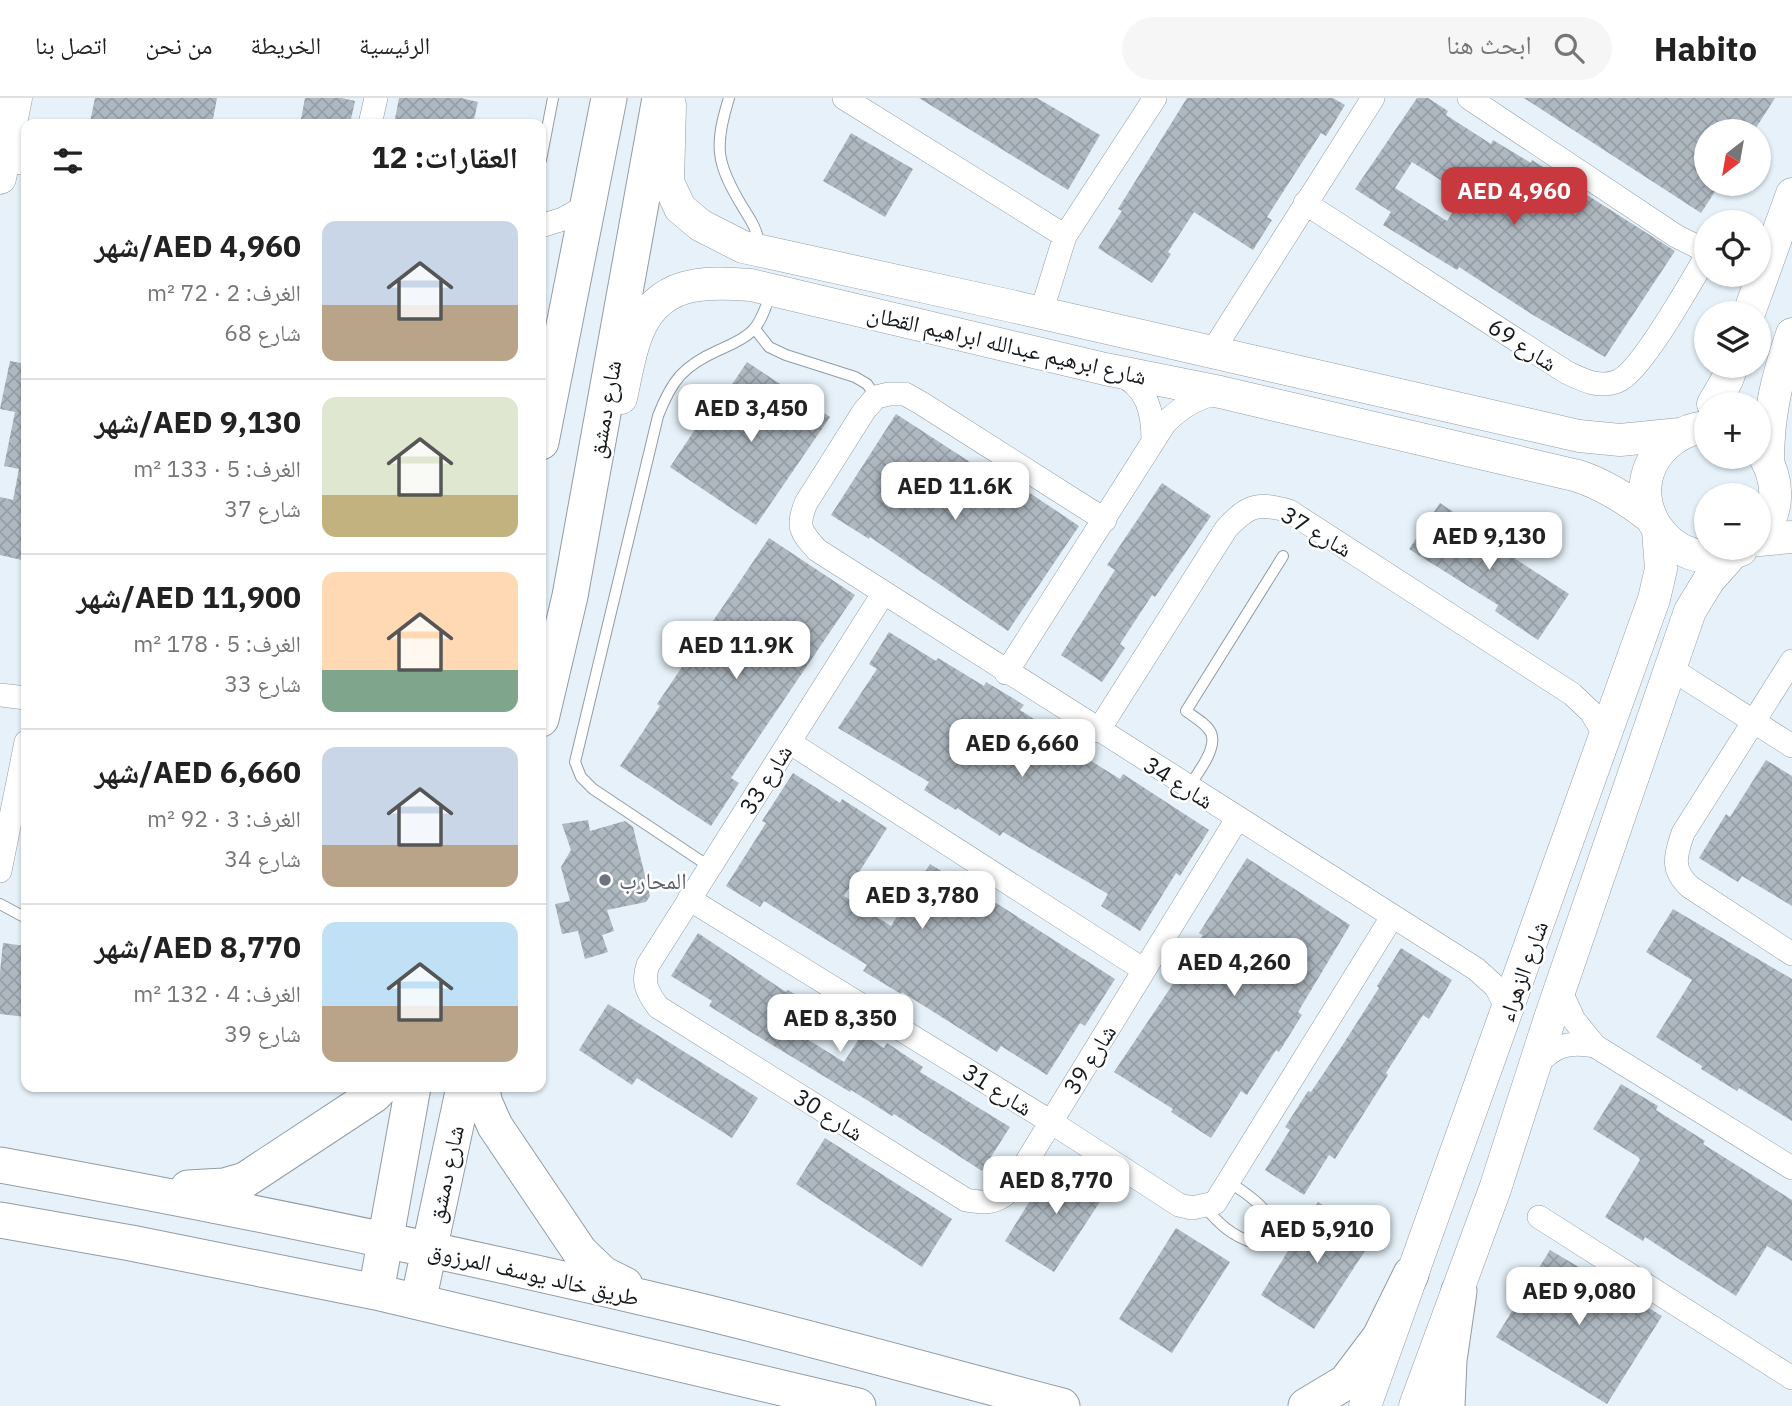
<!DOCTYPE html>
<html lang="ar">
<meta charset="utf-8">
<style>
body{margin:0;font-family:"IBM Plex Sans","Noto Naskh Arabic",sans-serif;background:#f6f6f6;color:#222;direction:rtl;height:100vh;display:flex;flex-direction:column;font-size:26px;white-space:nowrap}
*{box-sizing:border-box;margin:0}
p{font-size:23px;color:#767676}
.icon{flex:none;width:38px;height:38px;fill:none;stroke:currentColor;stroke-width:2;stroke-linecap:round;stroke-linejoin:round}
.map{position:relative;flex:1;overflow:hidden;direction:ltr}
.panel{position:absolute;left:21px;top:21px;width:525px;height:973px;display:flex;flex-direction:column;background:#fff;border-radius:14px;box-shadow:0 2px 5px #0004;direction:rtl}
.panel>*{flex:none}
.needle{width:46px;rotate:211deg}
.fabs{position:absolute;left:1694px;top:21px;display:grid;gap:14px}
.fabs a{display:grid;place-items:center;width:77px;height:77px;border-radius:50%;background:#fff;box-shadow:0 2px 5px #0004;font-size:35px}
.price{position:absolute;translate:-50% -60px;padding:0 16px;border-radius:14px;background:#fff;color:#222;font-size:23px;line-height:46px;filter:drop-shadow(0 2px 4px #0008)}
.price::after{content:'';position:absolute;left:50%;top:42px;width:21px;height:16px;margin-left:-10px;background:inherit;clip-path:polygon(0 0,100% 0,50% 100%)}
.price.selected{background:#c8393f;color:#fff}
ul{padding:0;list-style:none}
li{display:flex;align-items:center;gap:21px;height:175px;padding:0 28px}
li+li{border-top:2px solid #e0e0e0}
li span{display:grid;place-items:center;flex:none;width:196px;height:140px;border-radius:14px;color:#555}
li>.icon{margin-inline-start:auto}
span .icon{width:84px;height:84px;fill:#fffc;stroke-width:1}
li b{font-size:30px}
h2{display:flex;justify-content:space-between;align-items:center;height:84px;padding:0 28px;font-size:30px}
header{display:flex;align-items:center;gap:42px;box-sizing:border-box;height:98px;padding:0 35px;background:#fff;border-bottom:2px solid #e0e0e0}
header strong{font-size:33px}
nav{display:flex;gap:38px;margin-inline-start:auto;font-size:24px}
.search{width:490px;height:63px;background:#f6f6f6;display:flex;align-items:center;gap:18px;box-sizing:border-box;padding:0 24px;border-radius:38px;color:#767676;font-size:26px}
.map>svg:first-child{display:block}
.building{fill:url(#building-cross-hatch);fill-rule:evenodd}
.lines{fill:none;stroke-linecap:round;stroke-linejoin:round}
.lane-casing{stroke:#939ca4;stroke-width:12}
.street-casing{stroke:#939ca4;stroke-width:24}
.secondary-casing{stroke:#939ca4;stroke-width:33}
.primary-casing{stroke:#939ca4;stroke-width:37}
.lane{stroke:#fff;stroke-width:10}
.street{stroke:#fff;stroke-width:23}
.secondary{stroke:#fff;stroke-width:32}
.primary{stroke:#fff;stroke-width:35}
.worship-dot{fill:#6b7280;stroke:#fff;stroke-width:2.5}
.labels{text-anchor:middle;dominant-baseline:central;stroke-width:5;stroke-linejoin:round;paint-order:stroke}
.street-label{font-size:23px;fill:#161a1d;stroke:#fff}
.worship-label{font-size:23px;fill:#5b616d;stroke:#fff;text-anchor:start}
</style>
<header>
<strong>Habito</strong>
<div class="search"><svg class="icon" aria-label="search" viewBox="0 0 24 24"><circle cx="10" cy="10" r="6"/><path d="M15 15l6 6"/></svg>ابحث هنا</div>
<nav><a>الرئيسية</a><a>الخريطة</a><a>من نحن</a><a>اتصل بنا</a></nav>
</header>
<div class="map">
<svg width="1792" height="1308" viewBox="0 0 1792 1308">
<defs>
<pattern id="building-cross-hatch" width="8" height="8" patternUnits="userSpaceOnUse" patternTransform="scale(1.75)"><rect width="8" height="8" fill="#aeb8c0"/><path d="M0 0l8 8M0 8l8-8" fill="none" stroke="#959ea5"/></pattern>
</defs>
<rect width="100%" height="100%" fill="#e6f1f9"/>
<path class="building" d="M95,0H217L212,26H100L90,24Z
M305,0H342L355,3L350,26H300Z
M399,0H461L478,4L473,26H394Z
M919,0H1037L1100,37L1068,92Z
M1187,0H1333L1345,7L1326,38L1321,35L1267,119L1272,122L1253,152L1194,114L1168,154L1171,156L1152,185L1098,150L1122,113L1118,111Z
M1417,0H1428L1448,13L1446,17L1491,46L1493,42L1531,65L1532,62L1675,153L1605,259L1533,217L1459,169L1457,172L1383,127L1391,114L1355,91ZM1412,64L1464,97L1447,123L1395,90Z
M1524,0H1775L1754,33H1706V86H1720L1701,115Z
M851,35L913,71L885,119L823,83Z
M10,263L26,266V463L0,457V399L13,402L19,371L4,368L15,314L0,311Z
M747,264L830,319L756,427L670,369L700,324L705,327Z
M896,316L987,375L991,369L1079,428L1008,533L870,439L869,441L831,417Z
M1162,385L1211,418L1155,499L1152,497L1120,546L1125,550L1102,584L1061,557L1115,472L1107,467Z
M1440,405L1475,429L1473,433L1569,496L1538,542L1495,513L1498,507L1409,451Z
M769,440L855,497L731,680L739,685L711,728L620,668L660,608L657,606Z
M889,534L936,563L938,560L984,588L986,584L1024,607L1020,612L1067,642L1064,646L1120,681L1123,676L1209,732L1180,778L1176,775L1140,833L1101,808L1108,796L1003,734L1000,738L957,710L956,712L924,692L929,684L838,630L877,571L869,566Z
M1766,662L1792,678V808L1742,778L1738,784L1699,760L1726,716L1730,719Z
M793,675L840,705L842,701L887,730L844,798L891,828L930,766L978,796L979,794L1115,881L1085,928L1080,925L1047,977L1001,948L997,954L902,894L901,896L863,873L867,867L764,803L760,809L726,788L766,725L762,723Z
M588,722L590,733L625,723L633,729L650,798L646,804L607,812L614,833L602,837L608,854L585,861L578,833L562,836L555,806L570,803L561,769L571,752L562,726Z
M1247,760L1350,827L1298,914L1302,917L1279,954L1276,952L1247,997L1241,993L1211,1040L1171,1014L1173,1011L1114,974L1171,889L1203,837L1199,835Z
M1673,811L1792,881V1023L1739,990L1737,993L1701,971L1702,968L1656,939L1692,882L1646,854Z
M698,835L786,894L788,892L824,914L807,941L844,964L862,936L884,950L887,945L923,969L920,974L1010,1029L982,1073L894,1016L892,1018L851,992L850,994L746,931L709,908L712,903L671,878Z
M3,845L26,848V919L0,916V874Z
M1401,850L1452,882L1429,921L1423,917L1386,975L1388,977L1335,1061L1329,1057L1304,1097L1265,1072L1290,1032L1285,1029L1308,993L1311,994L1342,948L1379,890L1377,888Z
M608,906L758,1000L732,1040L637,980L632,987L579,952Z
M1621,986L1658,1008L1656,1012L1705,1043L1703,1046L1792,1102V1163L1767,1148L1736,1198L1645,1139L1643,1143L1605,1119L1640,1062L1638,1059L1593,1031Z
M825,1040L952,1121L922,1169L796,1086Z
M1056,1061L1107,1093L1054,1174L1005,1143Z
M1318,1104L1374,1139L1314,1231L1261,1197Z
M1176,1130L1230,1164L1172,1255L1119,1221Z
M1550,1152L1662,1218L1607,1306L1496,1239Z"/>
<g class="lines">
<g class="lane-casing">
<path id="lane" d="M729,0C714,48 716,65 742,108C750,121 758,132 759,147
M541,62L553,0
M755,231L769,249L786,257L855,279L867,286L876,299
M1188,690C1196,677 1218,651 1211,635C1207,626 1194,619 1186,613L1283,458
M710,769L593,691L581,679L575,664L658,318C672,282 683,268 719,252C730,247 743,242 752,233C762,224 766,206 772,194
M0,806L26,820
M1205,1109C1219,1126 1232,1138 1254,1145C1295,1126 1249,1097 1229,1084"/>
</g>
<g class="street-casing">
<path id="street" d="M844,0L1065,138
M1469,0L1676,138L1706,153
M370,26L376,0
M4,61L26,66
M1305,105L1566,274C1583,282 1599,291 1618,283C1642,273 1690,185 1706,159
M541,128L563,121L588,107
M1041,215L1065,138L1155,0
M1212,254L1373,0
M1119,276C1148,289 1153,315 1153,343
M1105,422L921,305L905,296H889L876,299L864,313L806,405C796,429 801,434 817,452L1476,871L1496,889L1508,913
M883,496L648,867C642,884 647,894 658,909L966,1102C983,1105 995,1106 1008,1094L1237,721
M1792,563L1683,735C1675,758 1671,772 1690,789L1792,856
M1670,570L1792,648
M1006,575L1165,325C1182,308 1197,300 1220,294
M0,597L26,600
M1098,633L1226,431C1248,407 1258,404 1289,413L1572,596L1591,614L1605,637
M789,644L1144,872
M0,773L26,644
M689,801L1051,1024L1179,1107L1192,1110L1215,1105L1392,819
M1560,892L1574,922L1595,948L1792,1070
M1535,969C1553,948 1567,943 1595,948
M1539,1119L1792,1280"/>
</g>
<g class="secondary-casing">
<path id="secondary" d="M670,7L668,84L680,110L700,127L743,149L1011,208L1579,338L1620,342L1680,336
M0,80L16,0
M1749,215L1792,96
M621,300C626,279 629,256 637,236C657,183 703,183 751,187L1105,271L1220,294L1578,378C1605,387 1627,401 1650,419
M1713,306L1727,282L1732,268
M1706,329C1693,330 1683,334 1672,342C1609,390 1668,485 1741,452
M1759,350C1779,377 1782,412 1759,438
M1768,363C1768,316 1777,280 1792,236
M1759,442L1792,439
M1365,1308L1654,501L1661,471L1658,433
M1415,1308L1495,1091L1550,920L1690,513L1709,482L1732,456"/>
</g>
<g class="primary-casing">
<path id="primary" d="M541,344L609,0
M541,621L570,498L660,0
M482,989L484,1003L495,1028L580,1154L603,1176L625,1187
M0,1067C233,1109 466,1157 696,1212C819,1242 940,1276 1062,1308
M188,1090L224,1088L245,1082L374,997L382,989
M0,1122L131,1145L376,1194L858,1308
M376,1194L413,989
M418,1204L464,989
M1306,1308L1346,1284L1380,1239L1411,1176
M1447,1308L1449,1262L1459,1193"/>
</g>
<use href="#lane" class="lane"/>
<use href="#street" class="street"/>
<use href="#secondary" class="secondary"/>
<use href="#primary" class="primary"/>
</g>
<circle class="worship-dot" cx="605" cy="782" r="7"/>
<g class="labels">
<g class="street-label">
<text transform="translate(1007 246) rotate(13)">شارع ابرهيم عبدالله ابراهيم القطان</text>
<text transform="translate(1523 246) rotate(33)">شارع 69</text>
<text transform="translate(604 311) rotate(-80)">شارع دمشق</text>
<text transform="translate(1317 433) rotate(30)">شارع 37</text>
<text transform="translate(765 681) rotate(-58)">شارع 33</text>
<text transform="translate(1179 684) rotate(32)">شارع 34</text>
<text transform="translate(1522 873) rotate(-70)">شارع الزهراء</text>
<text transform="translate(1089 961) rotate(-58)">شارع 39</text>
<text transform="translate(998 991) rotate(32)">شارع 31</text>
<text transform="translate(829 1016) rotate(32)">شارع 30</text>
<text transform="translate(445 1076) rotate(-78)">شارع دمشق</text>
<text transform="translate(534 1175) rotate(13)">طريق خالد يوسف المرزوق</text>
</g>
<g class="worship-label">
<text x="619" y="782">المحارب</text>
</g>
</g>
</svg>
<div class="fabs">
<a><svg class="needle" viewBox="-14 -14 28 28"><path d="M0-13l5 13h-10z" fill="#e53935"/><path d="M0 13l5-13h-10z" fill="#767676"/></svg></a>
<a><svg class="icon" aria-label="locate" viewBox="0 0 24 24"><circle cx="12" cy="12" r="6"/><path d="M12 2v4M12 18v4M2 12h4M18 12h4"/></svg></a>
<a><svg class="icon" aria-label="layers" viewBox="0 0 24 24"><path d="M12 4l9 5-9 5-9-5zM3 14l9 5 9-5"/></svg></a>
<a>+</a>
<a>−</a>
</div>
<b class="price selected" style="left:1514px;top:129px">AED 4,960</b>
<b class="price" style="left:751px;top:346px">AED 3,450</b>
<b class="price" style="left:955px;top:424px">AED 11.6K</b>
<b class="price" style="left:1489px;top:474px">AED 9,130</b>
<b class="price" style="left:736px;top:583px">AED 11.9K</b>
<b class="price" style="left:1022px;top:681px">AED 6,660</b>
<b class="price" style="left:922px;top:833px">AED 3,780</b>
<b class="price" style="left:1234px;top:900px">AED 4,260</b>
<b class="price" style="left:840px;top:956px">AED 8,350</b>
<b class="price" style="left:1056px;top:1118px">AED 8,770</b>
<b class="price" style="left:1317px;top:1167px">AED 5,910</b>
<b class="price" style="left:1579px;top:1229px">AED 9,080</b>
<section class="panel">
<h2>العقارات: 12<svg class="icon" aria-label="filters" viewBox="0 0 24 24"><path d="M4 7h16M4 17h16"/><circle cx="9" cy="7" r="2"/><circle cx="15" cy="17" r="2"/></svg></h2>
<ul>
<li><span style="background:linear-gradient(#c9d6e8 60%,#b9a48a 0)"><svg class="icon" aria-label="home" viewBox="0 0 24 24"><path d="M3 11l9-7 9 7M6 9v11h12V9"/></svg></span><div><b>AED 4,960/شهر</b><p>الغرف: 2 · 72 m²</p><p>شارع 68</p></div></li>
<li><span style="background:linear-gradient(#dfe7d0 70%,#c2b280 0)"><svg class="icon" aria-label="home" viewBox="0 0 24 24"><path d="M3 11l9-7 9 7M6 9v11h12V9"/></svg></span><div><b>AED 9,130/شهر</b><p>الغرف: 5 · 133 m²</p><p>شارع 37</p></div></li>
<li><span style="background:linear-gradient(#ffd9b3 70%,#7fa58c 0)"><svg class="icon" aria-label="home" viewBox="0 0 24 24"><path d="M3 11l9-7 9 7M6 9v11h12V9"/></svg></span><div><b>AED 11,900/شهر</b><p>الغرف: 5 · 178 m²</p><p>شارع 33</p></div></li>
<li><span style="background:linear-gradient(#c9d6e8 70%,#b9a48a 0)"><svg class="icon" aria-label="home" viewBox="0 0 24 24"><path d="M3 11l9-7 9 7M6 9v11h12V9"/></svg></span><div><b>AED 6,660/شهر</b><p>الغرف: 3 · 92 m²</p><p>شارع 34</p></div></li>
<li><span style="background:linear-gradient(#bfe0f5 60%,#b9a48a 0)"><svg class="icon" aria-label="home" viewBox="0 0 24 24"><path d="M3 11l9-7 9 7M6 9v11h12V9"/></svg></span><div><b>AED 8,770/شهر</b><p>الغرف: 4 · 132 m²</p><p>شارع 39</p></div></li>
</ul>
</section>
</div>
